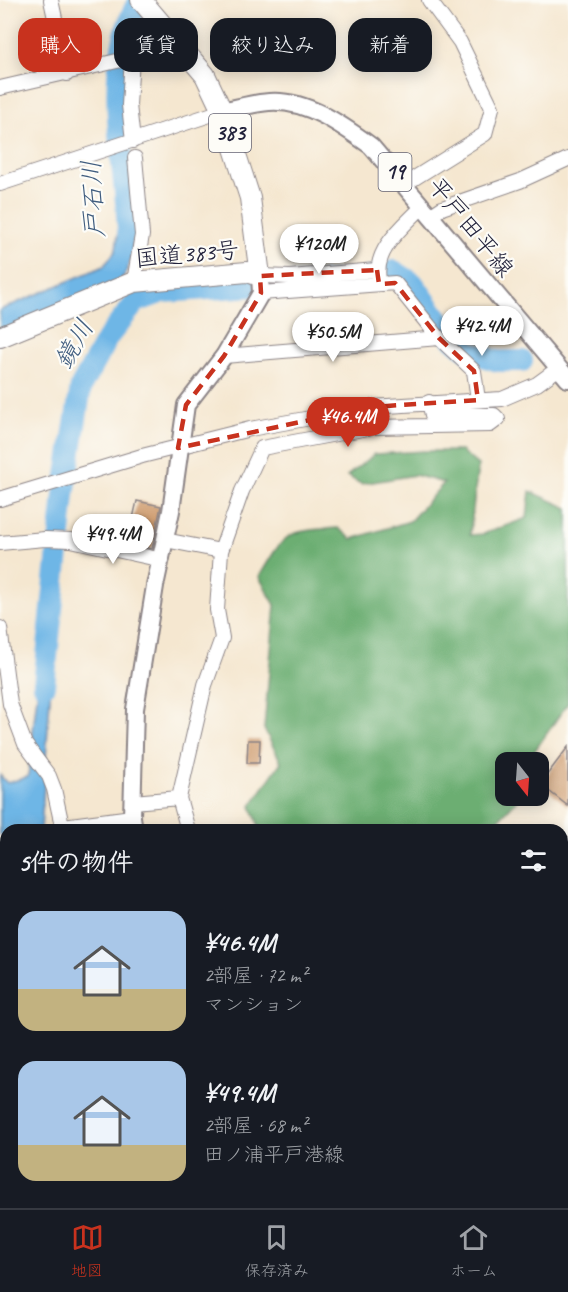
<!DOCTYPE html>
<html lang="ja">
<meta charset="utf-8">
<style>
body{margin:0;font-family:Caveat,"Klee One",sans-serif;background:#242831;color:#f1f3f6;height:100vh;display:flex;flex-direction:column;font-size:22px;white-space:nowrap}
*{box-sizing:border-box;margin:0}
p{font-size:20px;color:#9ea1a6}
.icon{flex:none;width:33px;height:33px;fill:none;stroke:currentColor;stroke-width:2;stroke-linecap:round;stroke-linejoin:round}
.map{position:relative;flex:1;overflow:hidden}
.details{position:absolute;left:0px;top:824px;width:568px;height:386px;display:flex;flex-direction:column;background:#171b24;border-radius:18px 18px 0 0;box-shadow:0 3px 15px #0003}
.details>*{flex:none}
.hud{position:absolute;left:18px;top:18px;width:532px;height:54px;display:flex;gap:12px}
.needle{width:39px;rotate:163deg}
.buttons{position:absolute;left:495px;top:752px;display:grid;gap:12px}
.buttons a{display:grid;place-items:center;width:54px;height:54px;border-radius:12px;background:#171b24;box-shadow:0 3px 15px #0003;font-size:30px}
.price{position:absolute;translate:-50% -51px;padding:0 14px;border-radius:21px;background:#fff;color:#222;font-size:20px;line-height:39px;filter:drop-shadow(0 2px 3px #0008)}
.price::after{content:'';position:absolute;left:50%;top:36px;width:18px;height:14px;margin-left:-9px;background:inherit;clip-path:polygon(0 0,100% 0,50% 100%)}
.price.selected{background:#c8321e;color:#fff}
ul{padding:0;list-style:none}
li{display:flex;align-items:center;gap:18px;height:150px;padding:0 18px}
li span{display:grid;place-items:center;flex:none;width:168px;height:120px;border-radius:18px;color:#555}
li>.icon{margin-inline-start:auto}
span .icon{width:72px;height:72px;fill:#fffc;stroke-width:1}
li b{font-size:26px}
h2{display:flex;justify-content:space-between;align-items:center;height:72px;padding:0 18px;font-size:26px}
.chip{padding:0 21px;border-radius:18px;background:#171b24;box-shadow:0 3px 15px #0003;font-size:21px;line-height:54px}
.chip.selected{background:#c8321e;color:#fff}
.dock{display:flex;justify-content:space-around;align-items:center;height:84px;border-top:2px solid #363941;background:#171b24;font-size:16px;color:#9ea1a6}
.dock a{display:grid;justify-items:center;gap:3px}
.dock .selected{color:#c8321e}
.map>svg:first-child{display:block}
.forest{fill:#6cae72;stroke:#476856;stroke-width:1.5}
.water{fill:#6eb6e6;stroke:#486c90;stroke-width:1.5}
.lines{fill:none;stroke-linecap:round;stroke-linejoin:round}
.river{stroke:#6eb6e6;stroke-width:22}
.building{fill:#cd996b}
.minor-casing{stroke:#8c8486;stroke-width:16}
.major-casing{stroke:#8c8486;stroke-width:20}
.highway-casing{stroke:#8c8486;stroke-width:22}
.minor{stroke:#fff;stroke-width:14}
.major{stroke:#fff;stroke-width:16}
.highway{stroke:#fff;stroke-width:20}
.marked{fill:none;stroke:#c8321e;stroke-width:4.5;stroke-dasharray:12 8;stroke-linejoin:round}
.labels{text-anchor:middle;dominant-baseline:central;stroke-width:4.5;stroke-linejoin:round;paint-order:stroke}
.shield{fill:#fdfcf7;stroke:#646373;stroke-width:1.5}
.shield-label{font-size:22px;font-weight:bold;fill:#22223b}
.street-label{font-size:24px;fill:#22223b;stroke:#fdfcf7}
.water-label{font-size:26px;font-style:italic;fill:#405d7f;stroke:#fdfcf7}
</style>
<div class="map">
<svg width="568" height="1208" viewBox="0 0 568 1208">
<rect width="100%" height="100%" fill="#fdfcf7"/>
<filter id="ink" filterUnits="userSpaceOnUse"><feTurbulence type="fractalNoise" baseFrequency=".0167" numOctaves="2"/><feDisplacementMap in="SourceGraphic" scale="12" xChannelSelector="R" yChannelSelector="G"/><feConvolveMatrix kernelMatrix="1 2 1 2 8 2 1 2 1" color-interpolation-filters="sRGB"/></filter>
<filter id="wash" filterUnits="userSpaceOnUse"><feTurbulence type="fractalNoise" baseFrequency=".008" numOctaves="4" result="noise"/><feDisplacementMap in="SourceGraphic" scale="24" xChannelSelector="R" yChannelSelector="G"/><feGaussianBlur stdDeviation="1.35" result="paint"/><feColorMatrix in="noise" values="0 0 0 0 0 0 0 0 0 0 0 0 0 0 0 0 0 1.4 0 .05"/><feComposite in="paint" operator="in"/></filter>
<g filter="url(#wash)">
<rect width="100%" height="100%" fill="#f5e7d0"/>
<path class="forest" d="M425,451H461L478,465L470,535L483,534L527,518L530,491L568,508V703L527,762H506V795H522L499,819L492,829H260L251,806L281,762L264,729L275,605L259,577C286,531 285,531 338,528L352,539L410,521L444,483L415,475L361,484L347,476L375,454Z"/>
<path class="water" d="M122,200L133,203C132,229 138,260 120,281L0,331V310L104,266L116,250Z
M53,655L41,829L6,830V835H0V775L7,783L28,777L41,658Z
M6,973V1203H135L137,1208H0V988Z"/>
<g class="lines">
<path class="river" d="M128,231C125,156 100,70 139,0
M44,685L64,495L81,386L108,337L136,302L163,292L363,279L394,271L413,283L452,338L470,352L498,361H522"/>
</g>
<g id="blocks">
<path class="building" d="M137,501L161,506L152,549L132,544L136,529L131,527Z
M248,740H260L259,763H247Z
M568,747V806L540,784Z"/>
</g>
</g>
<g filter="url(#ink)">
<use href="#blocks" fill-opacity="0" stroke="#8c8486" stroke-width="1.5"/>
<g class="lines">
<g class="minor-casing">
<path id="minor" d="M51,0L67,74
M132,58L129,105L133,141
M0,88L182,46
M0,184L222,111
M405,184L485,134L492,108L460,42L429,0
M430,216L442,208L520,181L568,159
M260,276L290,277L377,270
M379,279C373,249 405,225 423,206
M134,282L142,235L135,158
M261,293L395,283L439,338L474,371L478,400
M224,356L439,338
M0,499L142,456L250,429L371,407L502,399L537,384L559,368
M165,540L221,551L242,491L262,448L373,427L490,425L498,419L494,415H432L429,402
M0,543L45,539L71,540L162,560
M0,628L10,704L25,744L49,776L54,789L63,830
M133,802L179,798
M63,826L132,817
M188,830L179,798L205,685L222,638L217,610L221,551
M562,851L568,844
M0,948H6
M151,1203L152,1208
M462,1203L464,1208"/>
</g>
<g class="major-casing">
<path id="major" d="M222,111C237,108 253,103 269,102C306,99 342,125 371,146L568,379
M134,830L132,817L135,709L155,586L171,511L186,405L224,356L261,293L260,276
M295,1203L296,1208"/>
</g>
<g class="highway-casing">
<path id="highway" d="M0,337L134,282L247,272L260,276L250,198L222,111L205,75L141,0"/>
</g>
<use href="#minor" class="minor"/>
<use href="#major" class="major"/>
<use href="#highway" class="highway"/>
</g>
</g>
<path class="marked" d="M377,270L379,284L395,283L439,338L474,371L478,400L371,407L178,448L186,405L224,356L261,293L260,276Z"/>
<g class="labels">
<g class="shield">
<rect x="209" y="114" width="42" height="38" rx="4.5"/>
<rect x="378.5" y="153" width="33" height="38" rx="4.5"/>
</g>
<g class="shield-label">
<text x="230" y="133">383</text>
<text x="395" y="172">19</text>
</g>
<g class="street-label">
<text transform="translate(471 227) rotate(51)">平戸田平線</text>
<text transform="translate(187 254) rotate(-5)">国道383号</text>
</g>
<g class="water-label">
<text transform="translate(93 199) rotate(-93)">戸石川</text>
<text transform="translate(74 344) rotate(-60)">鏡川</text>
</g>
</g>
</svg>
<div class="buttons">
<a><svg class="needle" viewBox="-14 -14 28 28"><path d="M0-13l5 13h-10z" fill="#e53935"/><path d="M0 13l5-13h-10z" fill="#9ea1a6"/></svg></a>
</div>
<b class="price" style="left:319px;top:275px">¥120M</b>
<b class="price" style="left:482px;top:357px">¥42.4M</b>
<b class="price" style="left:333px;top:363px">¥50.5M</b>
<b class="price selected" style="left:348px;top:448px">¥46.4M</b>
<b class="price" style="left:113px;top:565px">¥49.4M</b>
<div class="hud">
<a class="chip selected">購入</a>
<a class="chip">賃貸</a>
<a class="chip">絞り込み</a>
<a class="chip">新着</a>
</div>
<section class="details">
<h2>5件の物件<svg class="icon" aria-label="filters" viewBox="0 0 24 24"><path d="M4 7h16M4 17h16"/><circle cx="9" cy="7" r="2"/><circle cx="15" cy="17" r="2"/></svg></h2>
<ul>
<li><span style="background:linear-gradient(#a9c7e8 65%,#c2b280 0)"><svg class="icon" aria-label="home" viewBox="0 0 24 24"><path d="M3 11l9-7 9 7M6 9v11h12V9"/></svg></span><div><b>¥46.4M</b><p>2部屋 · 72 m²</p><p>マンション</p></div></li>
<li><span style="background:linear-gradient(#a9c7e8 70%,#c2b280 0)"><svg class="icon" aria-label="home" viewBox="0 0 24 24"><path d="M3 11l9-7 9 7M6 9v11h12V9"/></svg></span><div><b>¥49.4M</b><p>2部屋 · 68 m²</p><p>田ノ浦平戸港線</p></div></li>
</ul>
</section>
</div>
<nav class="dock">
<a class="selected"><svg class="icon" aria-label="map" viewBox="0 0 24 24"><path d="M3 6l6-2 6 2 6-2v14l-6 2-6-2-6 2zM9 4v14M15 6v14"/></svg>地図</a>
<a><svg class="icon" aria-label="saved" viewBox="0 0 24 24"><path d="M7 4h10v16l-5-4-5 4z"/></svg>保存済み</a>
<a><svg class="icon" aria-label="home" viewBox="0 0 24 24"><path d="M3 11l9-7 9 7M6 9v11h12V9"/></svg>ホーム</a>
</nav>
